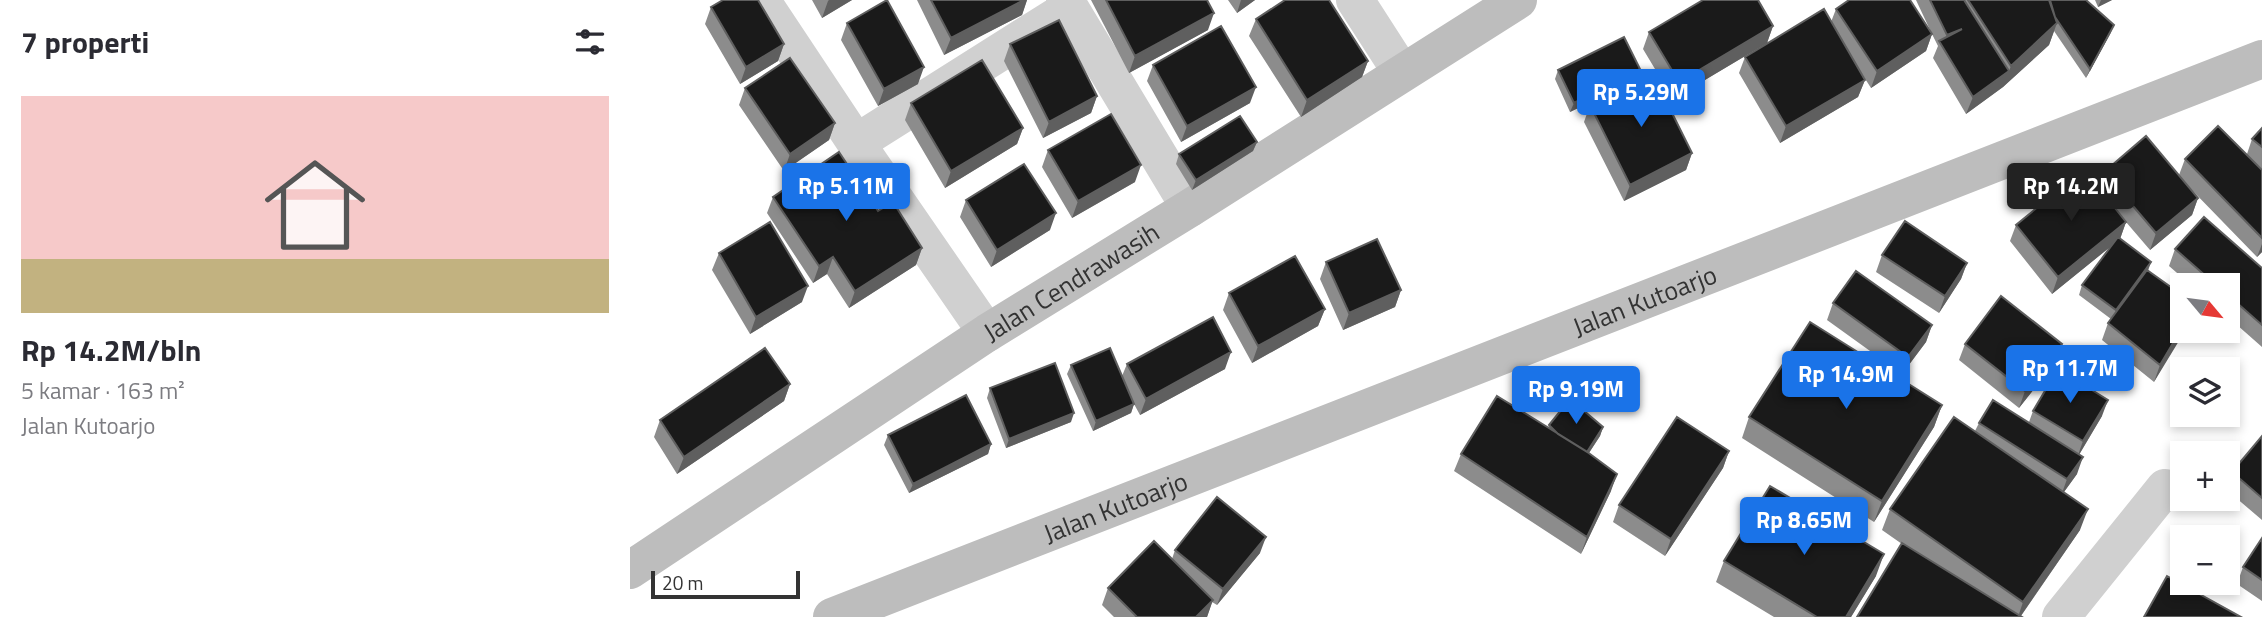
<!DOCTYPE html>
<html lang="id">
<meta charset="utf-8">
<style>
body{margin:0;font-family:"Titillium Web",sans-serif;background:#f7f7f7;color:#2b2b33;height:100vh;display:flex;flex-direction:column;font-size:26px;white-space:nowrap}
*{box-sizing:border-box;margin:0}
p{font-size:23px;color:#7c7c81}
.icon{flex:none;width:38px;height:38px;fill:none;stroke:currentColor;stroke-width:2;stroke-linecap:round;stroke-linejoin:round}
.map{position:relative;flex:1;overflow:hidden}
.drawer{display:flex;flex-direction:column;background:#fff;width:630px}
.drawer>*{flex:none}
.needle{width:46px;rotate:119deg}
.controls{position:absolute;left:1540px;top:273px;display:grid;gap:14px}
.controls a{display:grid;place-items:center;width:70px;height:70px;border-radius:0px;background:#fff;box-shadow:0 4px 10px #0003;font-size:35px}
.scale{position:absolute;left:21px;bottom:18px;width:149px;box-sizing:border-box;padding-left:7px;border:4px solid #333;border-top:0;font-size:19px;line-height:24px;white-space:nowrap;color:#333;-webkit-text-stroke:5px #fff;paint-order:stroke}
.price{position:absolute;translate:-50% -60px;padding:0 16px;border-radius:7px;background:#1a73e8;color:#fff;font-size:23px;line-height:46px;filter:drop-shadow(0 2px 4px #0008)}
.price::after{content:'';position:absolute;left:50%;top:42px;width:21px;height:16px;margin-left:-10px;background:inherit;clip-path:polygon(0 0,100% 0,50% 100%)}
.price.selected{background:#222;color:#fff}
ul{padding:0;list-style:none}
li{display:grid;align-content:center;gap:14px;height:371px;padding:0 21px}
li+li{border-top:2px solid #e1e1e2}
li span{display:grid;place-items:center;height:217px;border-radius:0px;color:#555}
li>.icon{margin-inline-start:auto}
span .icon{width:126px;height:126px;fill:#fffc;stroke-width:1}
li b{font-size:30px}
h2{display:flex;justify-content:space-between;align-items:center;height:84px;padding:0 21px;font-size:30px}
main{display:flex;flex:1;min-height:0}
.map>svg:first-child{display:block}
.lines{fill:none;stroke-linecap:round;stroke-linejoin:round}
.minor{stroke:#d0d0d0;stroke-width:38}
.secondary{stroke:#bdbdbd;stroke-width:38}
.wall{fill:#8c8c8c}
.shaded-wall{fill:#5f5f5f}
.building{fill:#1a1a1a;stroke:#5f5f5f;stroke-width:2}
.labels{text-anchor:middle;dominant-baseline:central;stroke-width:7;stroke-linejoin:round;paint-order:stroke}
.street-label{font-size:26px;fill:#333;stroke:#fff}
</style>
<main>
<section class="drawer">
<h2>7 properti<svg class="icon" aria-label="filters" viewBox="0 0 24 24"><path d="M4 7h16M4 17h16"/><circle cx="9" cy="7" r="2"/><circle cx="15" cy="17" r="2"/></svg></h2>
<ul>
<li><span style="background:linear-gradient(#f6c9c9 75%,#c2b280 0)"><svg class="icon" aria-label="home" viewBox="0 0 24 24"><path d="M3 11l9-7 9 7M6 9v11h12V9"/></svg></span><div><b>Rp 14.2M/bln</b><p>5 kamar · 163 m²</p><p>Jalan Kutoarjo</p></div></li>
</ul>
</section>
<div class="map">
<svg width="1632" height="617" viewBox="0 0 1632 617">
<rect width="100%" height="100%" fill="#fff"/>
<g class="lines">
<path class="minor" d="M131,0L226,143L357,333
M435,0L560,208
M725,0L772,73
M226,143L440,8
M1431,617L1535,488"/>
<g class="secondary">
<path id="s1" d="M0,570L357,333L560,208L888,0"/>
<path id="s2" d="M202,617L1632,59"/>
</g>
</g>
<path class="wall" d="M182,0H222L192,18Z
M287,0H397L392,15L314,55Z
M461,0H577L578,30L499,73Z
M598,0H625L607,13Z
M1286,0H1419L1484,25L1480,34L1456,78L1424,31L1419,45L1373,87L1336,114L1303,58L1308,46L1302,34L1296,51L1241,88L1225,63L1235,80L1228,97L1150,143L1109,73L1115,57L1201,22L1206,9L1301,32Z
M1465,0H1482L1468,7Z
M81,7L154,44L148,61L110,84L75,24Z
M626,19L738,61L732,77L671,117L619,36Z
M217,23L288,84L248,106L211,40Z
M1143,26L1137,43L1043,99L1013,49L1019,32Z
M380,44L467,96L461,113L413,138L374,61Z
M523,65L620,103L551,142L517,81Z
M1010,69L1007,79L940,112L925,79L928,70Z
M115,88L205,123L199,140L154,171L109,105Z
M281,103L393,128L387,144L315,188L275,120Z
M960,105L1062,153L1056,170L994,201L954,122Z
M1632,128V169L1627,164L1632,170V252L1627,257L1558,186L1568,198L1562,215L1520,250L1496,222L1490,239L1521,262L1518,271L1552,331L1524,382L1472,340L1478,323L1481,319L1449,295L1452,285L1480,247L1422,294L1380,241L1386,225L1469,188L1474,172L1549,175L1555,159L1617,154L1622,139Z
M627,142L623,151L562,190L546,164L549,154Z
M418,150L505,182L442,218L412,167Z
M143,197L248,211L292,248L286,265L219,308L197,274L183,283L137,213Z
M336,200L420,230L361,267L330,217Z
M1545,249L1632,268V347L1598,317V285H1561L1539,266Z
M89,253L172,302L120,334L82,270Z
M1252,255L1337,263L1331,279L1309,313L1246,272Z
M696,262L771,290L765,307L713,330L690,279Z
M599,293L695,309L688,326L622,363L593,310Z
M1203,303L1302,325L1296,342L1272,374L1197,320Z
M1335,344L1426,361L1389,408L1329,360Z
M497,364L595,369L510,415L504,404L501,413L463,431L437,374L441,365L492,376Z
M160,384L154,401L47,474L24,437L30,420Z
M360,388L441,422L376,448L357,398Z
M1312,405L1304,427L1244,522L1112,438L1119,417Z
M1403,411L1472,416L1449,455L1447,474L1434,492L1450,530L1391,616L1272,544L1252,530L1260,509L1345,431L1349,423L1399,422Z
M919,425L973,427L970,436L959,453L981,491L951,554L824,471L831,454L918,428Z
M258,435L361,444L358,454L279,493L254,445Z
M1632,436V520L1598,491V483L1602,472Z
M1099,451L1093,468L1035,556L983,522L989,505Z
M1632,538V601L1607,584L1613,567Z
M545,550L630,553L587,605L582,602L577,617H484L472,605L478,588L542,559Z
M1094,561L1246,576L1221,617H1144L1086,582Z"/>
<path class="shaded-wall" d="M199,0H222L192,18L198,1Z
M394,0H397L392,15L314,55L321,38Z
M611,0H625L607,13Z
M1471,0H1482L1468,7Z
M584,13L578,30L499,73L505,56Z
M1427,23L1419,45L1373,87L1336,114L1343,97L1379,71L1381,66Z
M1484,25L1480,34L1456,78L1460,69Z
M1143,26L1137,43L1043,99L1049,82Z
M1302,34L1296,51L1241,88L1247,71Z
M154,44L148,61L110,84L116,67Z
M738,61L732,77L671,117L677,100Z
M294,67L288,84L248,106L254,89Z
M1010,69L1007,79L940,112L944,103Z
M1235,80L1228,97L1150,143L1156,126Z
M626,87L620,103L551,142L557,126Z
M467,96L461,113L413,138L419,122Z
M205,123L199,140L154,171L160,154Z
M393,128L387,144L315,188L321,171Z
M627,142L623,151L562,190L566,180Z
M1062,153L1056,170L994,201L1000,185Z
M511,165L505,182L442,218L448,201Z
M1568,198L1562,215L1520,250L1526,233Z
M426,213L420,230L361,267L367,250Z
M1496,222L1490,239L1422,294L1428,277Z
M1632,244V252L1627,257Z
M292,248L286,265L219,308L225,291Z
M203,257L197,274L183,283L189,266Z
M1521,262L1517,272L1482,320L1486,310Z
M1337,263L1331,279L1309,313L1315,296Z
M178,286L172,302L120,334L126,317Z
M771,290L765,307L713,330L719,313Z
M695,309L688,326L622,363L628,346Z
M1302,325L1296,342L1272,374L1278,357Z
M1552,328V331H1555L1524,382L1530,365Z
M1432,344L1426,361L1389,408L1395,391Z
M601,352L595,369L510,415L516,399Z
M160,384L154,401L47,474L54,457Z
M1478,400L1472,416L1447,458L1453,441Z
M504,404L501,413L463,431L466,421Z
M1312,405L1304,427L1244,522L1252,501Z
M444,413L441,422L376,448L379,439Z
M973,427L970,436L949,468L953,458Z
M361,444L358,454L279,493L283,484Z
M1099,451L1093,468L1035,556L1041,539Z
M1453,457L1447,474L1431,496L1437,479Z
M987,474L981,491L951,554L957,537Z
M1458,509L1450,530L1390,617H1388L1393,602Z
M636,537L630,553L587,605L593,589Z
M1254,554L1246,576L1221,617H1216Z
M583,600L577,617H566Z"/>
<path class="building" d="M93,0H128L154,44L116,67L81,7Z
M257,0L294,67L254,89L217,23Z
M301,0H394L321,38Z
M476,0H577L584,13L505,56Z
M655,0H699L738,61L677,100L626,19Z
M1073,0H1128L1143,26L1049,82L1019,32Z
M1219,0H1280L1302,34L1247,71L1206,9Z
M1300,0H1334L1379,71L1343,97L1309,41L1332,29L1317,35Z
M1338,0H1419L1427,23L1381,66Z
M1420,0H1456L1484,25L1460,69L1425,17Z
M1194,9L1235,80L1156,126L1115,57Z
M429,20L467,96L419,122L380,44Z
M591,26L626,87L557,126L523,65Z
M994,37L1010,69L944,103L928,70Z
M160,58L205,123L160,154L115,88Z
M352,60L393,128L321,171L281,103Z
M1022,73L1062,153L1000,185L960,105Z
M481,114L511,165L448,201L418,150Z
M610,116L627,142L566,180L549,154Z
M1588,126L1632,170V238L1555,159Z
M1632,128V147L1622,139Z
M1516,136L1568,198L1526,233L1474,172Z
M209,152L248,211L263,202L292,248L225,291L203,257L189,266L143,197Z
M394,164L426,213L367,250L336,200Z
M1454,169L1496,222L1428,277L1386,225Z
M1574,217L1632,268V325L1598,295V285H1586L1545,249Z
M1275,221L1337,263L1315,296L1252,255Z
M140,222L178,286L126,317L89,253Z
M1488,237L1521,262L1486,310L1452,285Z
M747,239L771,290L719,313L696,262Z
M665,256L695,309L628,346L599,293Z
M1517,270L1552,295V328L1530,365L1478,323Z
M1226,271L1302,325L1278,357L1203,303Z
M1371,296L1432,344L1395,391L1335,344Z
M583,317L601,352L516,399L497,364Z
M1180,322L1312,405L1252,501L1119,417Z
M135,348L160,384L54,457L30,420Z
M480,348L504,404L466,421L441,365Z
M425,363L444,413L379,439L360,388Z
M1428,369L1478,400L1453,441L1403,411Z
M336,395L361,444L283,484L258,435Z
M867,396L956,451L987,474L957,537L831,454Z
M940,399L973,427L957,452L928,434L919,425Z
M1363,400L1453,457L1437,479L1349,423Z
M1047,417L1099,451L1041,539L989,505Z
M1324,417L1458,509L1393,602L1260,509Z
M1632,436V498L1602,472Z
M1140,486L1254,554L1216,617H1187L1094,561Z
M587,497L636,537L593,589L545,550Z
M1632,538V580L1613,567Z
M524,541L583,600L566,617H507L478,588Z
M1272,543L1392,617H1227Z
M1537,576L1611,617H1514Z"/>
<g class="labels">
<g class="street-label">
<text stroke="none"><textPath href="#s1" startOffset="527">Jalan Cendrawasih</textPath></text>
<text stroke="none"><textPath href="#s2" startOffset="872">Jalan Kutoarjo</textPath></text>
<text stroke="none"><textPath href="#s2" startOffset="304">Jalan Kutoarjo</textPath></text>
</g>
</g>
</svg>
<div class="controls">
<a><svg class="needle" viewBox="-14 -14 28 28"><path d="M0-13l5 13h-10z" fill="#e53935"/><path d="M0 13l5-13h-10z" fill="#7c7c81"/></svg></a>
<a><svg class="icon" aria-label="layers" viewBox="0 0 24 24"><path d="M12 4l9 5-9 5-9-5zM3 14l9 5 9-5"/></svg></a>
<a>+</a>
<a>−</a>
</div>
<div class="scale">20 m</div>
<b class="price" style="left:1011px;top:129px">Rp 5.29M</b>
<b class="price" style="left:216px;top:223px">Rp 5.11M</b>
<b class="price selected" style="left:1441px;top:223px">Rp 14.2M</b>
<b class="price" style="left:1440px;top:405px">Rp 11.7M</b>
<b class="price" style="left:1216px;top:411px">Rp 14.9M</b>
<b class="price" style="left:946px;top:426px">Rp 9.19M</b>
<b class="price" style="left:1174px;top:557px">Rp 8.65M</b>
</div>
</main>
